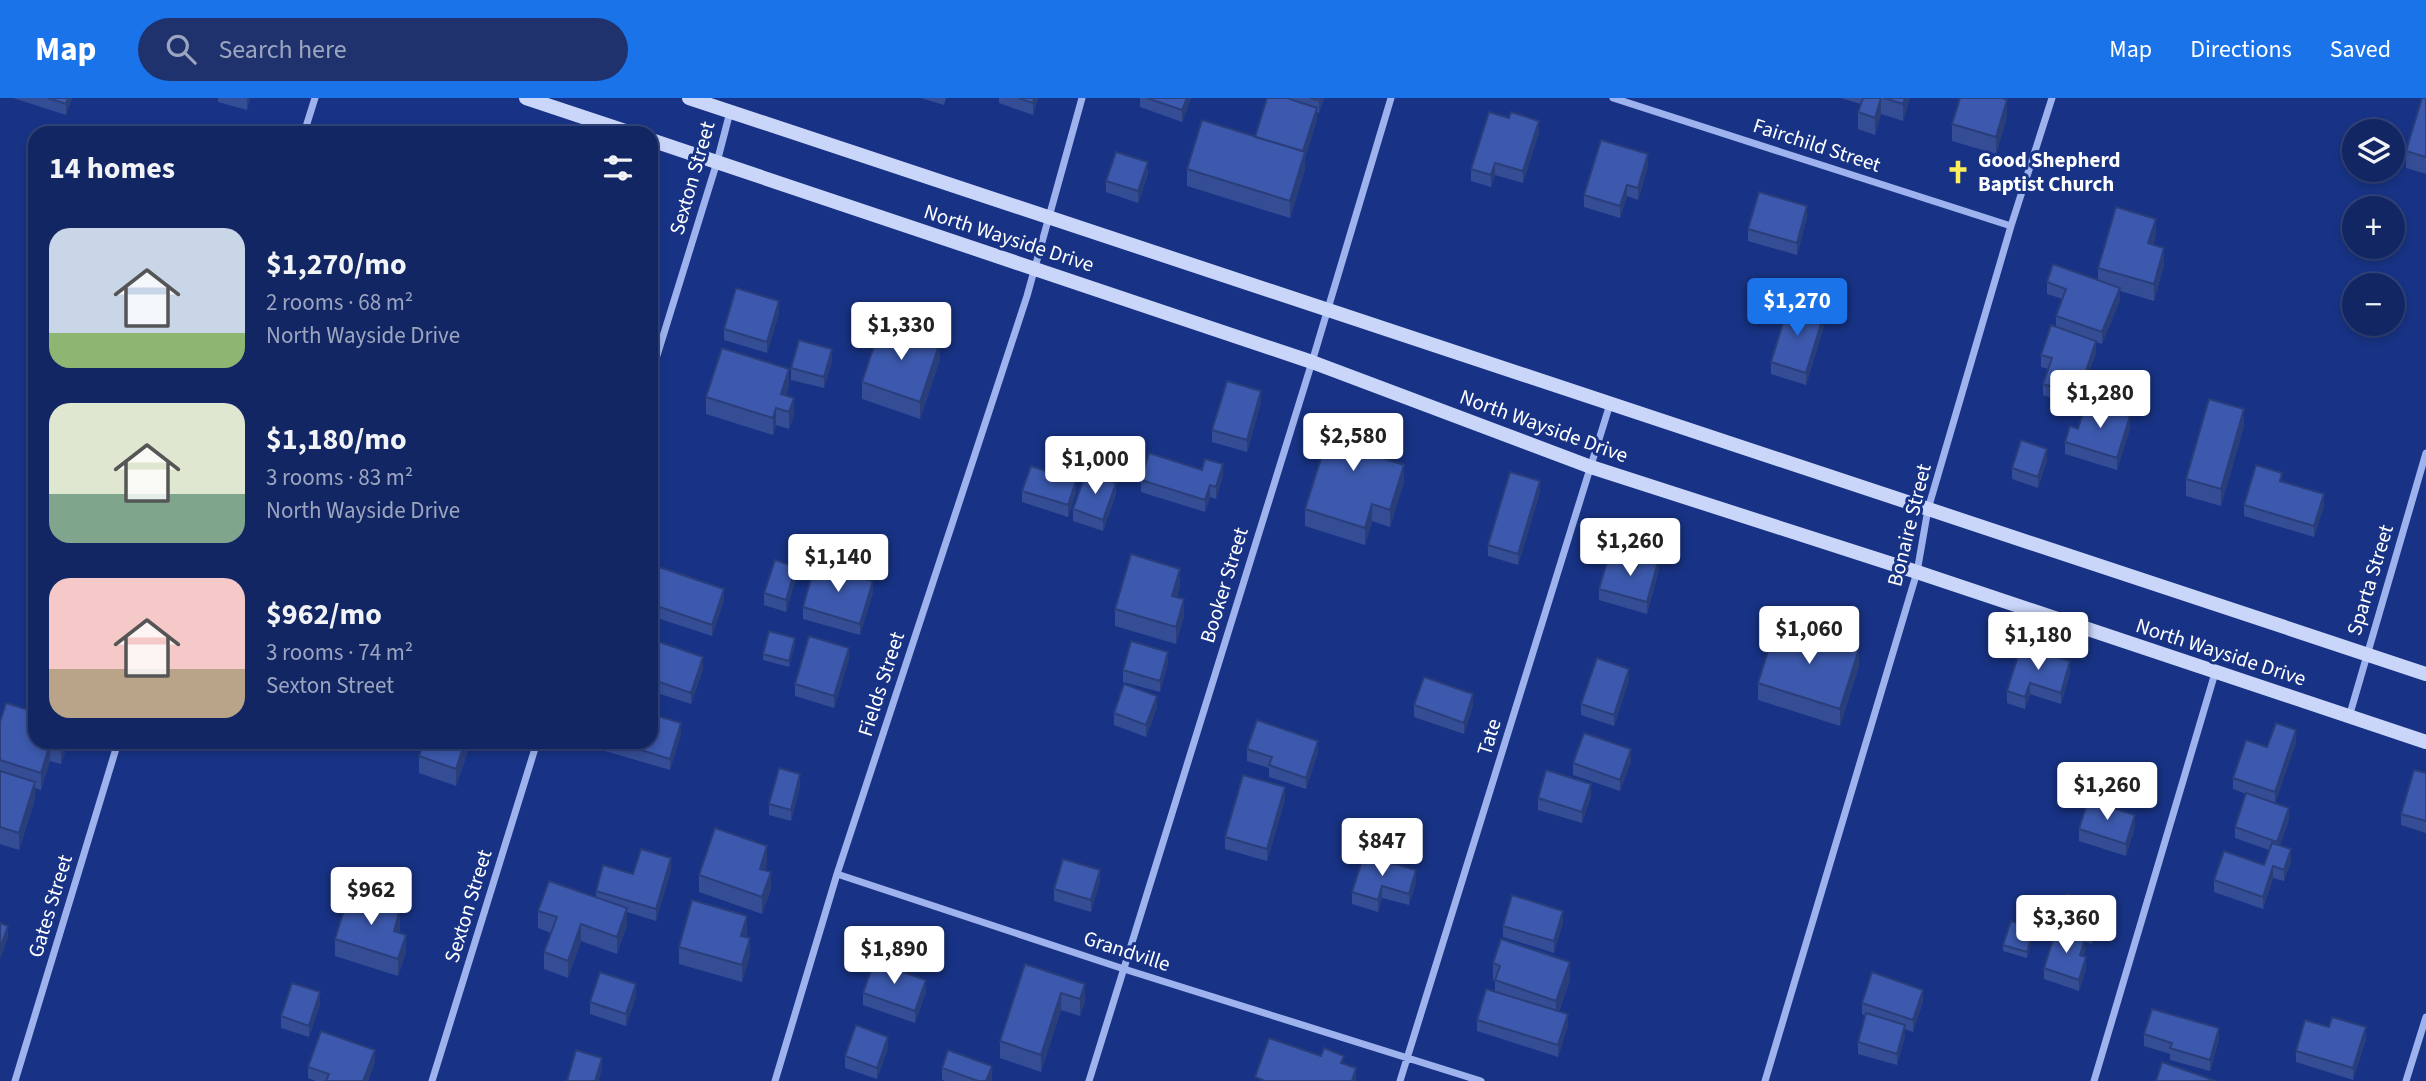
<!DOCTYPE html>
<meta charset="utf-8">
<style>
body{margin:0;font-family:"Source Sans 3",sans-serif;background:#1f326d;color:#f1f3f6;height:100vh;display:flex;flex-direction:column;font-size:26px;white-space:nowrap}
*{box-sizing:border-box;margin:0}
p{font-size:23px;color:#9ca5bf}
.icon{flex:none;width:38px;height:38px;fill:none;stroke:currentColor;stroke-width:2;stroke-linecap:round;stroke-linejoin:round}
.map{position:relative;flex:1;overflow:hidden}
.panel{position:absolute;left:28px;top:28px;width:630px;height:623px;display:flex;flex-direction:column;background:#122664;border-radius:21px;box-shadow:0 4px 10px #0003,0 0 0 2px #314378}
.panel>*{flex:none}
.fabs{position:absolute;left:2342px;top:21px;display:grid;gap:14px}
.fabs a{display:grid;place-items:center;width:63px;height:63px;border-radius:50%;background:#122664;box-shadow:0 4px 10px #0003,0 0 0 2px #314378;font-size:35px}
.price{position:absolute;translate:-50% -60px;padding:0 16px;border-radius:7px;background:#fff;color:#222;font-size:23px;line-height:46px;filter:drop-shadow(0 2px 4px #0008)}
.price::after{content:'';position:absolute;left:50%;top:42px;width:21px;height:16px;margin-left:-10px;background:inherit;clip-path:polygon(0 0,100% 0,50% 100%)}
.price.selected{background:#1a73e8;color:#fff}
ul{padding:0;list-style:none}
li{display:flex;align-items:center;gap:21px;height:175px;padding:0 21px}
li span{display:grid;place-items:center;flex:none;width:196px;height:140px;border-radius:21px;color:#555}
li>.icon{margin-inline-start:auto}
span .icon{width:84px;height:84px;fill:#fffc;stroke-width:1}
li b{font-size:30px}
h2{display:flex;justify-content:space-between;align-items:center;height:84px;padding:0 21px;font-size:30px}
header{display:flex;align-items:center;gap:42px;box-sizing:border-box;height:98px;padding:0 35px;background:#1a73e8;color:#fff}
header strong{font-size:33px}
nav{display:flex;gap:38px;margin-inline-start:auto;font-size:24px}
.search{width:490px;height:63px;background:#1f326d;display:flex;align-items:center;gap:18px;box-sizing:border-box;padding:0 24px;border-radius:38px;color:#9ca5bf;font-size:26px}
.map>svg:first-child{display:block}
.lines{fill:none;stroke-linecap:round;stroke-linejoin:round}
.street{stroke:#9eb3ed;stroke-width:7}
.secondary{stroke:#cad6f9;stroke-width:14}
.wall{fill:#344d95}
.shaded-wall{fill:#2a3e79}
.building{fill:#3c59ad;stroke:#2a3e79;stroke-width:2}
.labels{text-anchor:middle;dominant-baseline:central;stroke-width:6;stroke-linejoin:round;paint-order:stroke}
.street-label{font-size:21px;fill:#fff;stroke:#183385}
.poi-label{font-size:21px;font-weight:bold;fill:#fff;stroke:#183385;text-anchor:start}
</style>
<header>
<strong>Map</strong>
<div class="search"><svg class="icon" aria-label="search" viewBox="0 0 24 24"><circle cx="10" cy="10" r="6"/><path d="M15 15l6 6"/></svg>Search here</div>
<nav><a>Map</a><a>Directions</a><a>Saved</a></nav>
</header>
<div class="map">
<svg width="2426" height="983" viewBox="0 0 2426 983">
<rect width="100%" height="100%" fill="#183385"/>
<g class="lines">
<path class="street" d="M1613,0L2011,128
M304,35L315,0
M651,277L717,64L730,14
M2349,619L2426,355
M837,776L1124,871L1481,983
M15,983L118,644
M432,983L537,644
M775,983L837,776L1027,198L1082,0
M1089,983L1312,264L1391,0
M1400,983L1610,306
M1765,983L1917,474L1928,411L2011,128L2052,0
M2094,983L2215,575
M2406,983L2426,919"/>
<path class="secondary" d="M526,0L631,35
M689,0L2426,576
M651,42L1312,264L1591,369L1917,474L2426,644"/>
</g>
<path class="wall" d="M13,0H72L66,17Z
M218,0H250L247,12L218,4Z
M921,0H946L944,7Z
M999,0H1038L1033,17L999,5Z
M1140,0H1191L1182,24L1140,9Z
M1267,0H1324L1319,15L1317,14V22L1305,60V71L1290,120L1187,88V71L1255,39Z
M1841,0H1910L1903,23L1881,16L1875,37L1858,31V14L1861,6Z
M2426,0V76L2406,70V53Z
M2007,19L1996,56L1952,43V26Z
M1539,34L1523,85L1495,77L1491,89L1471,83V71Z
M1648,68L1638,102L1627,98L1620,120L1584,109V97Z
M1148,76L1138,105L1106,94V83Z
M1807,119L1797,157L1748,143V131Z
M2156,138L2153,146L2164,167L2154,203L2120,193V202L2102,246L2096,244V254L2078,309L2043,297V286L2048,271L2041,269V257L2056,229V218L2063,201L2047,196V184L2098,182V170Z
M779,215L767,255L724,242V231Z
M1824,228L1806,287L1771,276V264Z
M940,261L920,321L862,301V284Z
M832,263L824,290L791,282V270Z
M789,288L786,297L794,317L789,331L776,327L773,337L706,316V299Z
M1261,304L1247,354L1212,344V332Z
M2244,328L2221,408L2186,398V381Z
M2130,330L2117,372L2065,356V344Z
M1383,342L1378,358L1404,384L1390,429L1372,423L1365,447L1305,428V411Z
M2047,362L2038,390L2012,381V370Z
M1223,378L1216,401L1210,399L1205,414L1141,394V382Z
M2282,383L2324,408L2314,439L2244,418V407Z
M35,392V433L27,431V419Z
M1022,393L1076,394L1068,419L1022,404Z
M1540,394L1518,467L1488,458V447Z
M1116,396L1103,433L1073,423V411Z
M1637,469L1659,472L1647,516L1599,502V491Z
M796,480L786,514L764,507V495Z
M1180,488L1177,499L1184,518L1176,546L1115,528V511Z
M651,494L724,502L712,538L651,518Z
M873,494L860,537L803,521V509Z
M651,541L703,571L691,606L651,593Z
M795,546L789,569L763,562V556Z
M2021,548L2070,575L2061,606L2030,596L2025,611L2007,605V593Z
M849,561L834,610L795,598V586Z
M1168,565L1160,594L1123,584V572Z
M1859,568L1840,628L1758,602V585Z
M1629,582L1614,628L1581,617V606Z
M1414,607H1473L1464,636L1414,619Z
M1157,609L1146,639L1114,627V615Z
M0,624L68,644L61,666L50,663L41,692L35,690V701L19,752L0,746Z
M681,636L670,672L605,653V644H651Z
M424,644H471L456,688L419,675V658Z
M2296,644L2275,705L2289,721L2280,747L2291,763L2284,783L2273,780L2263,811L2214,794V782L2264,767L2269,752L2235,740V729L2246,696L2233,691V680L2267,649Z
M1247,651L1318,654L1306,691L1269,679V670L1247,663Z
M1631,663L1620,693L1573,677V665Z
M2426,675V735L2401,727V716Z
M800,688L791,723L769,717V706Z
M1591,698L1582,725L1538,712V700Z
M1285,701L1267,763L1225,751V739Z
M2135,729L2126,758L2079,743V731Z
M767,765L765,772L771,791L762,816L699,794V777Z
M671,772L656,823L627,814V827L617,856L581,843L568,880L544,871V854L551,835L538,830V813L596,799V793L633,776Z
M1416,772V784L1409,807L1382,800L1378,814L1352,806V794Z
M1100,783L1091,814L1054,803V791Z
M2101,818L2092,846L2085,844V853L2083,858L2086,871L2079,893L2044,881V870L2059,833V824Z
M1563,824L1554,855L1503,839V828Z
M400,829L399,835L406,854L398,878L335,858V841Z
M747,835L746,839L750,857L742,884L679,866V849Z
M2034,835L2027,860L2003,853V847Z
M1493,865L1570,882L1559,913L1568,927L1558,959L1477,933V922L1495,894V883L1493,882Z
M1025,866L1085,903L1080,918L1061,912L1041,974L1000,960V943Z
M926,894L915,925L863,907V895Z
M636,898L626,928L590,916V904Z
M1923,903L1913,934L1905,931V938L1897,967L1858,956V944L1865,918L1862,916V905Z
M320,906L309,939L281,930V918Z
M2144,936L2219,941L2210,973L2170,962V956L2144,948Z
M2366,941L2353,982L2296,964V953Z
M888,950L877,981L845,970V958Z
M375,964L368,983H316L308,980V969Z
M942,970L992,980L991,983H946L942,982Z"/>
<path class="shaded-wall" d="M68,0H72L66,17V6Z
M247,0H250L247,12Z
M1034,0H1038L1033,17V5Z
M1187,0H1191L1182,24V12Z
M1320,0H1324L1319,15V3Z
M1881,0V16L1875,37V20Z
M1905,0H1910L1903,23V6Z
M2007,2V19L1996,56V39Z
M1317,10V22L1305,60V71L1290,120V103L1302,57Z
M1539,23V34L1523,85V73Z
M1648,56V68L1638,102V90Z
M1148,64V76L1138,105V93Z
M1495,65V77L1491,89V77Z
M1627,87V98L1620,120V108Z
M1807,108V119L1797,157V145Z
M2156,121V138L2148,162V145Z
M2164,150V167L2154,203V186Z
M2120,190V202L2102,246V234Z
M779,203V215L767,255V244Z
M1824,216V228L1806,287V275Z
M2096,243V254L2078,309V297Z
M940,244V261L920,321V304Z
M832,251V263L824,290V279Z
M789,271V288L781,313V296Z
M1261,293V304L1247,354V342Z
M794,300V317L789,331V314Z
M776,310V327L773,337V320Z
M2244,311V328L2221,408V391Z
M2130,318V330L2117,372V360Z
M1383,325V342L1373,374V357Z
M2047,351V362L2038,390V379Z
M1223,366V378L1216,401V389Z
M1404,367V384L1390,429V412Z
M1076,383V394L1068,419V407Z
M1540,383V394L1518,467V456Z
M1116,385V396L1103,433V422Z
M1210,387V399L1205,414V402Z
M2324,396V408L2314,439V428Z
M1372,406V423L1365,447V430Z
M1659,460V472L1647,516V504Z
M796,469V480L786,514V502Z
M1180,471V488L1172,515V498Z
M873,483V494L860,537V526Z
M724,491V502L712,538V527Z
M1184,501V518L1176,546V529Z
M795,540V546L789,569V563Z
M849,550V561L834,610V598Z
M1859,551V568L1840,628V611Z
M1168,554V565L1160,594V583Z
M703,559V571L691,606V595Z
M2070,563V575L2061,606V595Z
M1629,571V582L1614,628V617Z
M2030,585V596L2025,611V599Z
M1473,596V607L1464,636V625Z
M1157,598V609L1146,639V627Z
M681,625V636L670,672V661Z
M2296,632V644L2275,706V694Z
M1318,643V654L1306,691V680Z
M63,644H68L61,666V649Z
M465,644H471L456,688V671Z
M50,646V663L41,692V675Z
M1631,651V663L1620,693V682Z
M800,676V688L791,723V712Z
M35,684V701L19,752V735Z
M1591,686V698L1582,725V714Z
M1285,689V701L1267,763V751Z
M2289,710V721L2277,755V744Z
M2135,717V729L2126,758V746Z
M767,748V765L760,788V771Z
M2291,751V763L2284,783V772Z
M671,760V772L656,823V811Z
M2273,768V780L2263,811V799Z
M1100,772V783L1091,814V802Z
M1416,772V784L1409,807V796Z
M771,774V791L762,816V799Z
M1382,788V800L1378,814V802Z
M2101,806V818L2092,846V834Z
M627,810V827L617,856V839Z
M400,811V829L394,850V833Z
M1563,813V824L1554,855V843Z
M747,818V835L741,855V838Z
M581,826V843L568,880V863Z
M8,828V840L0,862V851Z
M2034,830V835L2027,860V854Z
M406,837V854L398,878V861Z
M750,840V857L742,884V867Z
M2085,841V853L2080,869V857Z
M2086,859V871L2079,893V882Z
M1570,864V882L1556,920V903Z
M926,882V894L915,925V913Z
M636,886V898L626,928V916Z
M1085,886V903L1080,918V901Z
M1923,892V903L1913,934V922Z
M320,894V906L309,939V928Z
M1061,895V912L1041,974V957Z
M1568,916V927L1558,959V947Z
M1905,927V938L1897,967V956Z
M2366,929V941L2353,982V970Z
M2219,930V941L2210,973V962Z
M888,939V950L877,981V970Z
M375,952V964L368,983H363Z
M602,960V971L599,983H595Z
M992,968V980L991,983H986Z
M1356,970V983H1352Z"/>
<path class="building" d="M48,0H68L66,6Z
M1018,0H1034L1033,5Z
M1147,0H1187L1182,12Z
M1267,0H1287L1317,10L1303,53L1255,39Z
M1310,0H1320L1319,3Z
M1863,0H1881L1875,20L1858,14Z
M1884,0H1905L1903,6Z
M1960,0H2002L2007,2L1996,39L1952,26Z
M2422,0H2426V59L2406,53Z
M1489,14L1509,20L1511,14L1539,23L1523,73L1495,65L1491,77L1471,71Z
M1202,22L1305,54L1290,103L1187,71Z
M1601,42L1648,56L1638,90L1627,87L1620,108L1584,97Z
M1116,54L1148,64L1138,93L1106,83Z
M1759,94L1807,108L1797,145L1748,131Z
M2116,109L2156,121L2148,145L2164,150L2154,186L2098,170Z
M2053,166L2120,190L2102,234L2056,218L2066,191L2047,184Z
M736,190L779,203L767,244L724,231Z
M1789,205L1824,216L1806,275L1771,264Z
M882,224L940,244L920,304L862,284Z
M2051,227L2096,243L2078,297L2043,286L2052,260L2041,257Z
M799,242L832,251L824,279L791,270Z
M722,250L789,271L781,296L794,300L789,314L776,310L773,320L706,299Z
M1227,283L1261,293L1247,342L1212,332Z
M2209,301L2244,311L2221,391L2186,381Z
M2086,304L2130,318L2117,360L2065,344L2070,328L2078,331Z
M1335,316L1353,322L1355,316L1383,325L1373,357L1404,367L1390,412L1372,406L1365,430L1305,411Z
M2021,342L2047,351L2038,379L2012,370Z
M1149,355L1202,372L1205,361L1223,366L1216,389L1210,387L1205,402L1141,382Z
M2256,367L2282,375L2280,383L2324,396L2314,428L2244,407Z
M1031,368L1076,383L1068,407L1022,393Z
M1510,374L1540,383L1518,456L1488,447Z
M1086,375L1116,385L1103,422L1073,411Z
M35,392V421L27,419Z
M1640,455L1659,460L1647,504L1599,491L1608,460L1637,469Z
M1131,456L1180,471L1172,498L1184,501L1176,529L1115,511Z
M775,462L796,469L786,502L764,495Z
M815,466L873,483L860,526L803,509Z
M659,469L724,491L712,527L651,506V494Z
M1777,525L1859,551L1840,611L1758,585Z
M769,533L795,540L789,563L763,556Z
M809,538L849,550L834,598L795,586Z
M651,541L703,559L691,595L651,581Z
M1131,543L1168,554L1160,583L1123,572Z
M2021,548L2070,563L2061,595L2030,585L2025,599L2007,593Z
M1597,560L1629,571L1614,617L1581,606Z
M1424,579L1473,596L1464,625L1414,607Z
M1124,586L1157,598L1146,627L1114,615Z
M6,605L35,614V644H63L61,649L50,646L41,675L0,662V624Z
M651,616L681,625L670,661L615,644H651Z
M1257,622L1318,643L1306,680L1269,667L1272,659L1247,651Z
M2276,625L2296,632L2275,694L2233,680L2246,642L2267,649Z
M1584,635L1631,651L1620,682L1573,665Z
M424,644H465L456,671L419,658Z
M779,670L800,676L791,712L769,706Z
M1546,672L1591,686L1582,714L1538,700Z
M2414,672L2426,675V723L2401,716Z
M0,673L35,684L19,735L0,729Z
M1243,677L1285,689L1267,751L1225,739Z
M2246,695L2289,710L2277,744L2235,729Z
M2088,702L2135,717L2126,746L2079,731Z
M715,730L767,748L760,771L771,774L762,799L699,777Z
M2272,745L2291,751L2284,772L2273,768L2263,799L2214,782L2224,753L2264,767Z
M641,751L671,760L656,811L596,793L603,767L633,776Z
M1364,757L1416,772L1409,796L1382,788L1378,802L1352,794Z
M1063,761L1100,772L1091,802L1054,791Z
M549,783L627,810L617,839L581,826L568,863L544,854L557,819L538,813Z
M349,796L400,811L394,833L406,837L398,861L335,841Z
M2067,796L2101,806L2092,834L2059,824Z
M1512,797L1563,813L1554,843L1503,828Z
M692,802L747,818L741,838L750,840L742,867L679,849Z
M2011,823L2034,830L2027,854L2003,847Z
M0,825L8,828L0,851Z
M2056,832L2085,841L2080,857L2086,859L2079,882L2044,870Z
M1501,841L1570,864L1556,903L1495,882L1500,868L1493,865Z
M874,864L926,882L915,913L863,895Z
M1025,866L1085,886L1080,901L1061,895L1041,957L1000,943Z
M600,874L636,886L626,916L590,904Z
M1872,874L1923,892L1913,922L1862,905Z
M292,885L320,894L309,928L281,918Z
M1486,891L1568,916L1558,947L1477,922Z
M2152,911L2219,930L2210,962L2170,950L2172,945L2144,936Z
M1866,915L1905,927L1897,956L1858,944Z
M2332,919L2366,929L2353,970L2296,953L2305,922L2329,929Z
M856,927L888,939L877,970L845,958Z
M321,933L375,952L363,983H326L329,976L308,969Z
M1269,940L1321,958L1324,950L1344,958L1341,965L1356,970L1352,983H1265L1255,979Z
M576,952L602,960L595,983H567Z
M948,952L992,968L986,983H978L942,970Z
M2162,964L2216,983H2156Z"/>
<defs>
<g id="church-bare" transform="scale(1.89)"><path d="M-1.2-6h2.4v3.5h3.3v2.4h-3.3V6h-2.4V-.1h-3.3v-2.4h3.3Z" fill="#ffee59" stroke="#183385" stroke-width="2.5" paint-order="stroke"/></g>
</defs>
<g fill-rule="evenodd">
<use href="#church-bare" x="1958" y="74"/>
</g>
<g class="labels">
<g class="street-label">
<text transform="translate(1817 47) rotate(18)">Fairchild Street</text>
<text transform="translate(692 80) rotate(-74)">Sexton Street</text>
<text transform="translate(1009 140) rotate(18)">North Wayside Drive</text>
<text transform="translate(1544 328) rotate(20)">North Wayside Drive</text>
<text transform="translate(1909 427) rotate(-76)">Bonaire Street</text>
<text transform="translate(2370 482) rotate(-73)">Sparta Street</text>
<text transform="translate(1224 487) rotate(-73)">Booker Street</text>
<text transform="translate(2221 554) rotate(18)">North Wayside Drive</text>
<text transform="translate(881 586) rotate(-72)">Fields Street</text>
<text transform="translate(1489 639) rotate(-73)">Tate</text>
<text transform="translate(50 808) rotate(-73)">Gates Street</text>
<text transform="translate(468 808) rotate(-73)">Sexton Street</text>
<text transform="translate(1127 853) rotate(18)">Grandville</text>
</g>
<g class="poi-label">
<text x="1978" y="62">Good Shepherd<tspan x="1978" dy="24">Baptist Church</tspan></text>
</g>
</g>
</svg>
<div class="fabs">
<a><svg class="icon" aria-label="layers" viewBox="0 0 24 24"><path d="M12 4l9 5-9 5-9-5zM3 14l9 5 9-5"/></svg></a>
<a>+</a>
<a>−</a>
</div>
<b class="price selected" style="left:1797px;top:240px">$1,270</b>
<b class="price" style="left:901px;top:264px">$1,330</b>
<b class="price" style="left:2100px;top:332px">$1,280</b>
<b class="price" style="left:1353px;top:375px">$2,580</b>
<b class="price" style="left:1095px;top:398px">$1,000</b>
<b class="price" style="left:1630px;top:480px">$1,260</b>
<b class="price" style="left:838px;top:496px">$1,140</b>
<b class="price" style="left:1809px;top:568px">$1,060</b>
<b class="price" style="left:2038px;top:574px">$1,180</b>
<b class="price" style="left:2107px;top:724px">$1,260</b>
<b class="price" style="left:1382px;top:780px">$847</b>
<b class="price" style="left:371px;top:829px">$962</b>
<b class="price" style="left:2066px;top:857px">$3,360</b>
<b class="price" style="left:894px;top:888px">$1,890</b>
<section class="panel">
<h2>14 homes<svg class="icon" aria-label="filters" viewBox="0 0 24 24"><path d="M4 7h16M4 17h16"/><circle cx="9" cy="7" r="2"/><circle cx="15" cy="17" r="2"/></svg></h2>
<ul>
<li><span style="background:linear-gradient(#c9d6e8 75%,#8fb573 0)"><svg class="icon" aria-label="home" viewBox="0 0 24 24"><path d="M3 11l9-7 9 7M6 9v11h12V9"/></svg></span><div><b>$1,270/mo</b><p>2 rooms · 68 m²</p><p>North Wayside Drive</p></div></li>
<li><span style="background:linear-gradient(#dfe7d0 65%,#7fa58c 0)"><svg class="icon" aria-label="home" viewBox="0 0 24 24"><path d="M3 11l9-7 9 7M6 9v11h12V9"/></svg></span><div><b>$1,180/mo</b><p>3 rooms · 83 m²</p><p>North Wayside Drive</p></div></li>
<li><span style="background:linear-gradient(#f6c9c9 65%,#b9a48a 0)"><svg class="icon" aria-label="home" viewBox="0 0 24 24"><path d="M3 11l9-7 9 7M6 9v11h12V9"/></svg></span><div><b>$962/mo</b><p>3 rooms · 74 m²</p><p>Sexton Street</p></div></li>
</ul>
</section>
</div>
